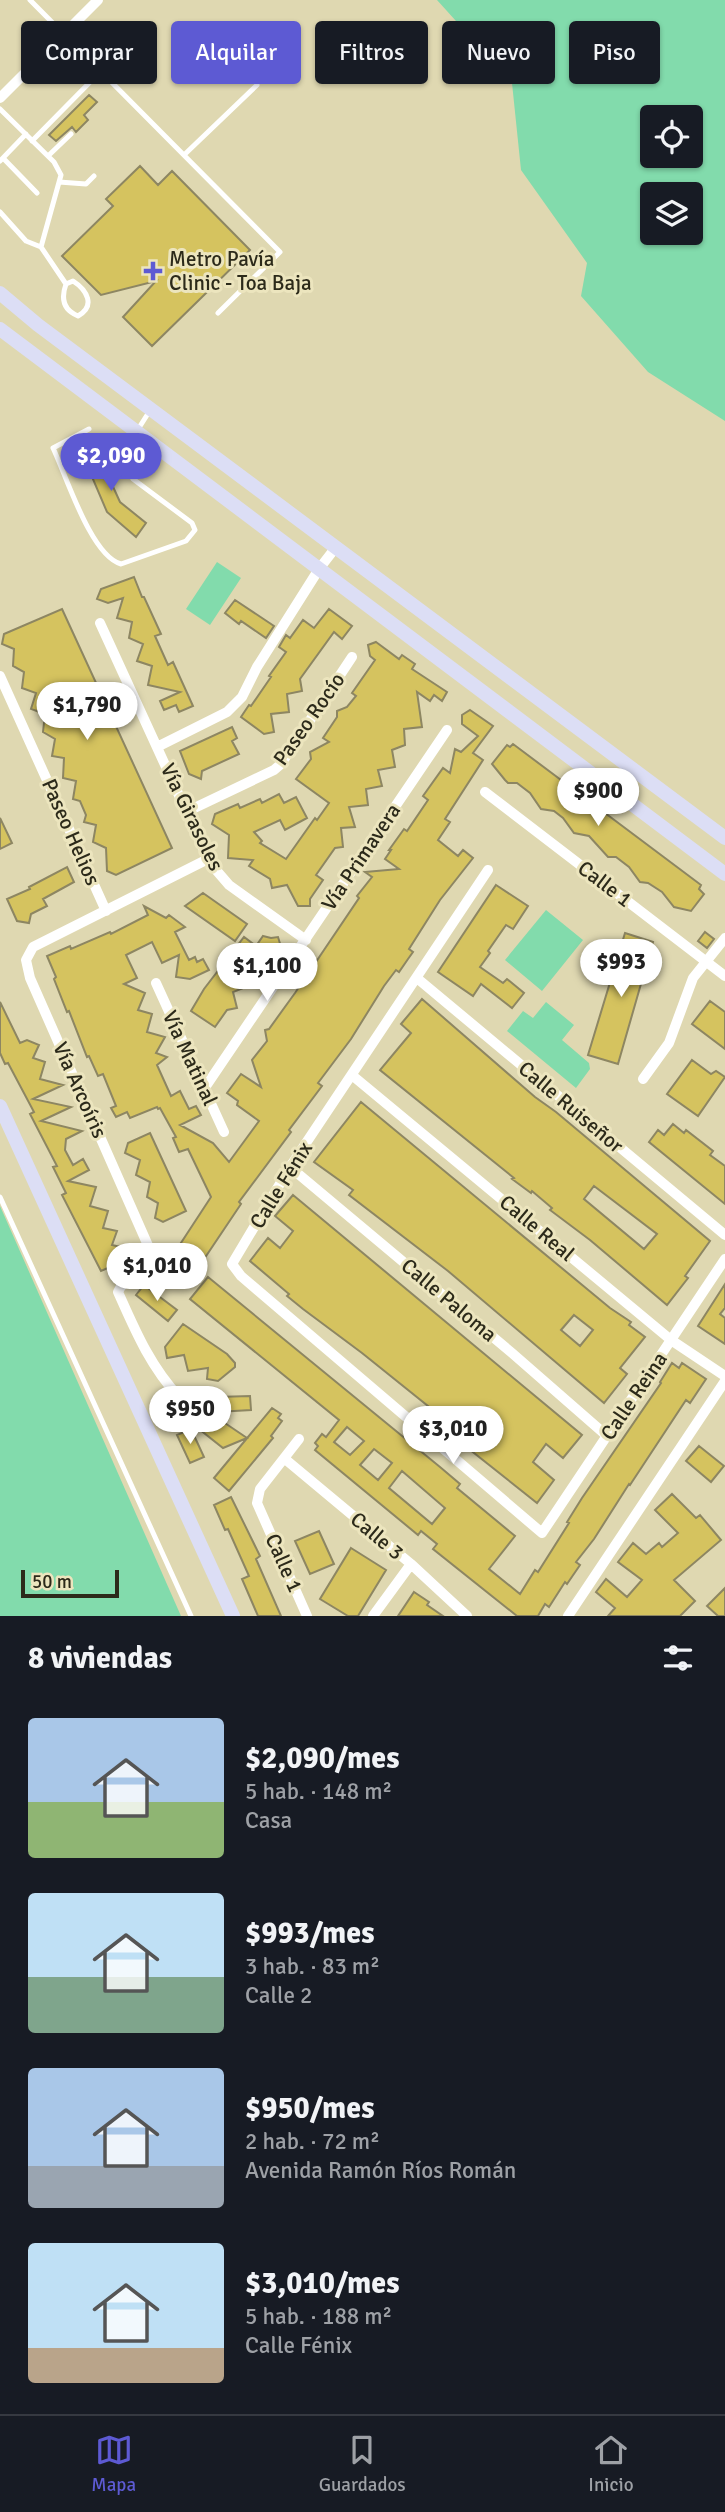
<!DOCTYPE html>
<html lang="es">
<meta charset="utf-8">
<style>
body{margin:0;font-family:Signika,sans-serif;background:#20242c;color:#f1f3f6;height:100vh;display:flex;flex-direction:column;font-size:26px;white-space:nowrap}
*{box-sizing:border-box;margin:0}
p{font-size:23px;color:#9ea1a6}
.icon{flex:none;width:38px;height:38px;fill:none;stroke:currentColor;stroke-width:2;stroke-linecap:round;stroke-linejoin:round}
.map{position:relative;height:1616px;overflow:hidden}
.details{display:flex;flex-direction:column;background:#171b24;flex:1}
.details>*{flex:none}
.banner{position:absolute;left:21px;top:21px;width:684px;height:63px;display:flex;gap:14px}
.tools{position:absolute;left:640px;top:105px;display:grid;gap:14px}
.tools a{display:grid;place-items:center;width:63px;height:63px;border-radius:7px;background:#171b24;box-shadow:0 2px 5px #0004;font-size:35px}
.scale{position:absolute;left:21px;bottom:18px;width:98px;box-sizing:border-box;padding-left:7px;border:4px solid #2c2a1a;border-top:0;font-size:19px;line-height:24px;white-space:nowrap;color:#2c2a1a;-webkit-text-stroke:5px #ece5be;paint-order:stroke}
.price{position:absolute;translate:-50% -60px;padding:0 16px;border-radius:24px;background:#fff;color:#222;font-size:23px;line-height:46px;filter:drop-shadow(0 2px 4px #0008)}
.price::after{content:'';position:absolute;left:50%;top:42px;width:21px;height:16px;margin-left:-10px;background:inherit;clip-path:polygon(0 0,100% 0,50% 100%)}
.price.selected{background:#5d5ad3;color:#fff}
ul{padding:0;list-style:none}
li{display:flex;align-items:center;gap:21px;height:175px;padding:0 28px}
li span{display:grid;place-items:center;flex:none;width:196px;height:140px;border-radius:7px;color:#555}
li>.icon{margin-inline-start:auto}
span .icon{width:84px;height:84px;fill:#fffc;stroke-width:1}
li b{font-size:30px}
h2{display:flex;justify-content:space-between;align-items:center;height:84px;padding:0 28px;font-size:30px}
.tag{padding:0 24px;border-radius:7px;background:#171b24;box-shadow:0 2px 5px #0004;font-size:24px;line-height:63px}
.tag.selected{background:#5d5ad3;color:#fff}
.dock{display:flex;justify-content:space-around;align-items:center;height:98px;border-top:2px solid #363941;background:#171b24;font-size:19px;color:#9ea1a6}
.dock a{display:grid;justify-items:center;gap:4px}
.dock .selected{color:#5d5ad3}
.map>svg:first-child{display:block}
.green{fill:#82dbac;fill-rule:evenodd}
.building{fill:#d5c35f;stroke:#8d8662;stroke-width:2;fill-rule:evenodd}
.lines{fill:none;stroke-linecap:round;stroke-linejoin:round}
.lane{stroke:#fff;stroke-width:5}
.street{stroke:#fff;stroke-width:10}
.secondary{stroke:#dcdef5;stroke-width:14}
.poi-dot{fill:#5d5ad3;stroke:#ece5be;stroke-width:2.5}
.labels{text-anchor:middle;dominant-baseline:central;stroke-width:6;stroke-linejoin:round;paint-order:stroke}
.poi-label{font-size:21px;fill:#2c2a1a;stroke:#ece5be;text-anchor:start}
.street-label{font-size:21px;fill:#2c2a1a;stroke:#ece5be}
</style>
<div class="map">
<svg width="725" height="1616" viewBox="0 0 725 1616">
<rect width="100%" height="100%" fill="#dfd8b1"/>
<path class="green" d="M437,0H725V421L648,372L581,296L587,263L521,170L512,83ZM691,117V156H653V117ZM691,194V233H653V194Z
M217,562L241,578L210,625L186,609Z
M546,910L583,940L542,991L505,960Z
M546,1002L574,1025L562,1040L589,1063L590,1069L576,1088L507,1031L523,1011L533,1018Z
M0,1206L181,1616H0Z"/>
<path class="building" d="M89,95L97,102L84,115L88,120L76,132L72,127L56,141L49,135Z
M140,166L158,185L172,171L250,250L152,346L123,317L156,281L101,295L62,256L113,206L106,199Z
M94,445L120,502L146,523L136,537L107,512L81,451Z
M134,577L142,597H144L161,634L155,636L168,665L173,662L193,706L179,712L176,705L164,710L160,701L180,692L148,685L152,666L137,661L143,644L129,638L132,622L117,618L123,598L108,603L97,599L101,589Z
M235,600L274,626L266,638L241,621L239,624L225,613Z
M62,609L172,848L116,875L107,871L106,848L93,842L96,825L84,822L86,815L80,801L73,799L76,781L63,778L64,758L52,756L55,739L43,732L45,714L31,709L36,693L22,688L24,672L13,666L14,649L2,644L4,634Z
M329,609L352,626L342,639L334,632L300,679L302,691L287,694L289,712L271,714L274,732L264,734L241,717L249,705L251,706L271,677L269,676L286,652L279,647L286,635L290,638L303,620L314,628Z
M376,642L399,659L402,655L415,664L412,669L447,692L442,701L434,695L430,701L417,692L422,727L404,729L405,745L392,750L395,767L378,770L382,786L366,789L368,805L349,807L355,827L341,828L343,847L335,848L316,875L323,880L310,899V906H298L287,885L272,888L270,879L249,866L253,860L228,858L229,835L212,824L215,814L238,804L240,808L260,799L262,803L279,794L284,803L296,797L307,818L285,830L280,820L254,832L262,841L260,843L286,859L315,818L317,820L329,803L296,779L311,759L310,752L329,742L323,738L337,717V711L347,707L356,696L352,693L375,660L370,656L368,645Z
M470,710L493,726L473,753L483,760L445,819L450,822L438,840L458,856L463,850L473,858L440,900L409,949L413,952L408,959L399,972L396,970L384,986L351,1039L318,1083L322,1086L289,1130L291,1132L239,1202L241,1204L200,1265L177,1249L211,1197L188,1149L179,1152L173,1138L176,1137L160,1108L158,1109L157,1107L130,1118L127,1112L116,1117L111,1108L116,1106L103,1074L98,1076L89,1056L87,1057L69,1011L67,1012L54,979L56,977L47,956L70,946L71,949L110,932L111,934L148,915L144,906L166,918L169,915L185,927L175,932L189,960L195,957L197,962L203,959L209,970L190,979L176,977L179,955L162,963L152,942L126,955L137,978L124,984L145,993L138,1010L152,1014L147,1032L165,1037L156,1053L167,1057L157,1065L171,1096L180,1091L189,1109L196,1106L201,1115L180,1125L213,1143L229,1162L259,1121L237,1105L238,1101L227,1093L241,1074L261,1087L252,1060L267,1041L265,1030L269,1029L295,993L359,898L357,896L372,877L365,872L399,869L385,859L391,850H389L404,829L407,831L428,800L423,796L443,768L450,773L455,749L461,752L478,736L462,724V715Z
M232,727L237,738L232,741L239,754L202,771L201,779L189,774L180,751Z
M513,744L701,885L699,889L704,894L691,911L674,907L662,892L648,883L640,882L629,867L616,857H608L589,836L574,833L563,818L554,811L541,809L530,793L517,783H508L505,780L492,764L507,745L510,747Z
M0,818L12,843L0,849Z
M67,867L74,882L43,899L47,906L31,914L29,923L17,921L7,899L30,889L29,887Z
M496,885L528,906L513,929L506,925L488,951L490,953L480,967L503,983L507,979L524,993L512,1008L481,984L473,996L438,972Z
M203,893L247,924L235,941L185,906Z
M705,932L714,939L707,948L698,941Z
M625,933L653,942L618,1064L588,1055Z
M263,936L271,938L278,937L282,950L273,952L262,969L244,957L248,986L233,992L237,1008L227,1010L215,1027L191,1011L204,989L244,937L256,946Z
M422,999L535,1097L556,1112L710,1241L685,1276L688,1278L667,1305L590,1240L550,1210L552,1208L532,1191L531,1193L512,1179L514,1178L380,1070L411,1033L401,1024ZM594,1186L657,1234L644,1249L584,1199Z
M710,1001L725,1012V1049L692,1024Z
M0,1002L20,1043L27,1040L39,1045L33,1058L45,1062L40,1079L63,1085L33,1099L71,1107L41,1121L82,1131L66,1139L65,1150L73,1165L83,1159L89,1170L68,1181L96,1187L90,1206L108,1211L103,1228L117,1231L112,1245L134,1250L118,1258L117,1264L101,1271L62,1195L66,1193L53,1167L57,1166L30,1114L34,1112L8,1063L5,1064L0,1053Z
M692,1060L711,1074L716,1071L725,1077L698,1116L667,1094Z
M361,1102L610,1308L631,1322L629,1325L645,1337L620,1368L627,1374L604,1403L448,1271L349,1195L353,1190L314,1162ZM574,1315L593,1330L580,1346L561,1330Z
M673,1124L684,1133L686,1130L713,1151L710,1155L725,1166V1204L649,1142L658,1130L664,1135Z
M150,1133L186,1211L163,1222L155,1218L158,1203L147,1197L150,1182L136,1175L140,1160L125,1153L128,1143Z
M293,1195L582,1435L563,1458L546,1444L533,1462L554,1480L537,1503L459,1441L464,1435L362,1353L303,1309L287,1296L289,1294L250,1261L268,1238L280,1248L293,1231L275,1216Z
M208,1277L440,1467L460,1484L457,1488L515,1536L489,1569L520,1594L535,1570L538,1572L569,1523L567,1522L582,1498L661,1383L660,1382L672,1363L679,1368L682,1363L706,1379L690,1403L686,1400L630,1485L629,1484L594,1539L576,1562L580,1565L567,1584L565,1582L549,1607L545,1604L538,1616H517L433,1549L437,1544L421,1531L418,1535L315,1450L318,1446L315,1443L322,1434L326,1437L339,1420L190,1299ZM347,1427L364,1441L350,1455L334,1442ZM374,1449L392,1463L378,1480L360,1465ZM402,1471L445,1508L432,1524L389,1488Z
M725,1284V1308L720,1314L725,1318V1344L698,1326Z
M144,1285L177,1310L168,1321L136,1295Z
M183,1324L227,1354L235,1363V1367L218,1381L207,1379L208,1368L188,1371L184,1355L167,1358L165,1347Z
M250,1396L251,1410L217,1412V1397Z
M272,1408L281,1414L278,1418L282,1421L271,1436L273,1438L229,1491L214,1478Z
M213,1415L247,1438L223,1448L199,1429L200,1416Z
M191,1429L204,1457L190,1463L177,1435Z
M699,1446L724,1466L711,1482L686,1461Z
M672,1494L696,1518L700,1515L721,1540L674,1580L695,1601L680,1616H608L615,1608L596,1592L606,1579L627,1597L642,1580L618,1562L633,1543L646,1554L659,1543L662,1547L678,1533L655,1510Z
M231,1497L260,1556L256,1559L281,1616H258L242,1579L249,1576L228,1529L225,1530L214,1505Z
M319,1531L334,1564L310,1574L295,1541Z
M351,1548L386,1570L358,1616H348L320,1599Z
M725,1588V1616H718L707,1606Z
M414,1592L429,1602L427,1605L443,1616H398Z"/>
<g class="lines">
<path class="lane" d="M30,0L280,252L218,313
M0,109L54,162L61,175L41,247L26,241L0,212
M32,141L101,71
M184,155L257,85
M48,156L71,134
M3,158L37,193
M0,161L26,134
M59,182L86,184L94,176
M41,247L66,284C61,298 63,310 78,316C96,306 87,290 73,281L66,284
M89,429L53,448C66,475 91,556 121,564L186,541L195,530L192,523L133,479L121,456L149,412
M0,1197L191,1616"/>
<path class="street" d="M0,98L98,0
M100,623L210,863L229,885L306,940
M0,676L106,911
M157,747L227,712L242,697L257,667L319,569L336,547
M485,792L725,976
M186,812L274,770L281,764L352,657
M488,870L290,1167L232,1264L241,1276L542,1533L725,1259
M418,979L725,1235
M156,983L224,1132
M353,1076L671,1340L725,1376
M643,1079L669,1043L693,978L725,938
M204,1089L447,730
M290,1167L512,1353L607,1436
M179,1397C150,1366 135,1330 118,1292C125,1274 147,1270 150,1250L30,978L26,960L33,947L208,859
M299,1439L260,1489L257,1503L307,1616
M285,1459L411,1564L467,1616
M373,1616L411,1564
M568,1616L725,1381"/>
<path class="secondary" d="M0,293L38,325L725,838
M0,329L725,874
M0,1106L233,1616"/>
</g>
<path class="poi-dot" d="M149.5 260.5h7v7h7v7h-7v7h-7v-7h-7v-7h7z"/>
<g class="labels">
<g class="poi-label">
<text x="169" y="259">Metro Pavía<tspan x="169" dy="24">Clinic - Toa Baja</tspan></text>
</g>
<g class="street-label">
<text transform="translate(309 719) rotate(-55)">Paseo Rocío</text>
<text transform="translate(192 817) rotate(64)">Vía Girasoles</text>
<text transform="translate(71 832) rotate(66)">Paseo Helios</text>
<text transform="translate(361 857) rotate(-56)">Vía Primavera</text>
<text transform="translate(605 884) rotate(37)">Calle 1</text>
<text transform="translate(190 1058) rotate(65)">Vía Matinal</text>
<text transform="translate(80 1090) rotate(66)">Vía Arcoíris</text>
<text transform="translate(571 1107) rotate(40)">Calle Ruiseñor</text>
<text transform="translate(281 1185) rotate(-58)">Calle Fénix</text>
<text transform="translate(537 1228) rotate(40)">Calle Real</text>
<text transform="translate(449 1300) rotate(40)">Calle Paloma</text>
<text transform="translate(634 1396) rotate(-56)">Calle Reina</text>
<text transform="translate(377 1536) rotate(40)">Calle 3</text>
<text transform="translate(284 1563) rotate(66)">Calle 1</text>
</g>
</g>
</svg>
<div class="tools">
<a><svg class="icon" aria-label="locate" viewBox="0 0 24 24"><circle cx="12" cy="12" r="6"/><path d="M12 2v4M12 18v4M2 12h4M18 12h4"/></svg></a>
<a><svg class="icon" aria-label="layers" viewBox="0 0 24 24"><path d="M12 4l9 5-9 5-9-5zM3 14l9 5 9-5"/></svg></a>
</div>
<div class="scale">50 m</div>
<b class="price selected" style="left:111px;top:493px">$2,090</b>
<b class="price" style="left:87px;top:742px">$1,790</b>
<b class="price" style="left:598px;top:828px">$900</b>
<b class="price" style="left:621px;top:999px">$993</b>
<b class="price" style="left:267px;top:1003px">$1,100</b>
<b class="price" style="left:157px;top:1303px">$1,010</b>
<b class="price" style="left:190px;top:1446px">$950</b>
<b class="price" style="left:453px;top:1466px">$3,010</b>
<div class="banner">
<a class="tag">Comprar</a>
<a class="tag selected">Alquilar</a>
<a class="tag">Filtros</a>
<a class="tag">Nuevo</a>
<a class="tag">Piso</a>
</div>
</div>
<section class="details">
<h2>8 viviendas<svg class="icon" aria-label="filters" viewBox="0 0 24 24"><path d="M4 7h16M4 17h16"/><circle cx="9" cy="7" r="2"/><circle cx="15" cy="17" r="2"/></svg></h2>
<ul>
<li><span style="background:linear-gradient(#a9c7e8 60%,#8fb573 0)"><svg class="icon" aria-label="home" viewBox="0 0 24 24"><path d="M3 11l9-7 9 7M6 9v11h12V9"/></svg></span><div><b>$2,090/mes</b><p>5 hab. · 148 m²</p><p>Casa</p></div></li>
<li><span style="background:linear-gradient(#bfe0f5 60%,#7fa58c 0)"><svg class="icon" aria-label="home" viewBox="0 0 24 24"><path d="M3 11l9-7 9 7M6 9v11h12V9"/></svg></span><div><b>$993/mes</b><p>3 hab. · 83 m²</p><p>Calle 2</p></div></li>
<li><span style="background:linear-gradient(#a9c7e8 70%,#9aa5b1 0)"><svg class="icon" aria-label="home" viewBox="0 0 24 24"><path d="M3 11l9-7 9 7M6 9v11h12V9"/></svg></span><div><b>$950/mes</b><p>2 hab. · 72 m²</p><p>Avenida Ramón Ríos Román</p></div></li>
<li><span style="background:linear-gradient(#bfe0f5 75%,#b9a48a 0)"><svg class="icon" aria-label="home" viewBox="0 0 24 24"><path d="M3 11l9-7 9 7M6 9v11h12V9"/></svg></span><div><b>$3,010/mes</b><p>5 hab. · 188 m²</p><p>Calle Fénix</p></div></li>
</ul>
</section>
<nav class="dock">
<a class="selected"><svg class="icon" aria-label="map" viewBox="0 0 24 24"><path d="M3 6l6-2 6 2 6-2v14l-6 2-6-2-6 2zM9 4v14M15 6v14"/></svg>Mapa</a>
<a><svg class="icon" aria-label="saved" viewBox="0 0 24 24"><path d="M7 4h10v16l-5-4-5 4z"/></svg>Guardados</a>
<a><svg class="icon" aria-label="home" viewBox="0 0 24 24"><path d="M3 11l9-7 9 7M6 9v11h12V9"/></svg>Inicio</a>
</nav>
